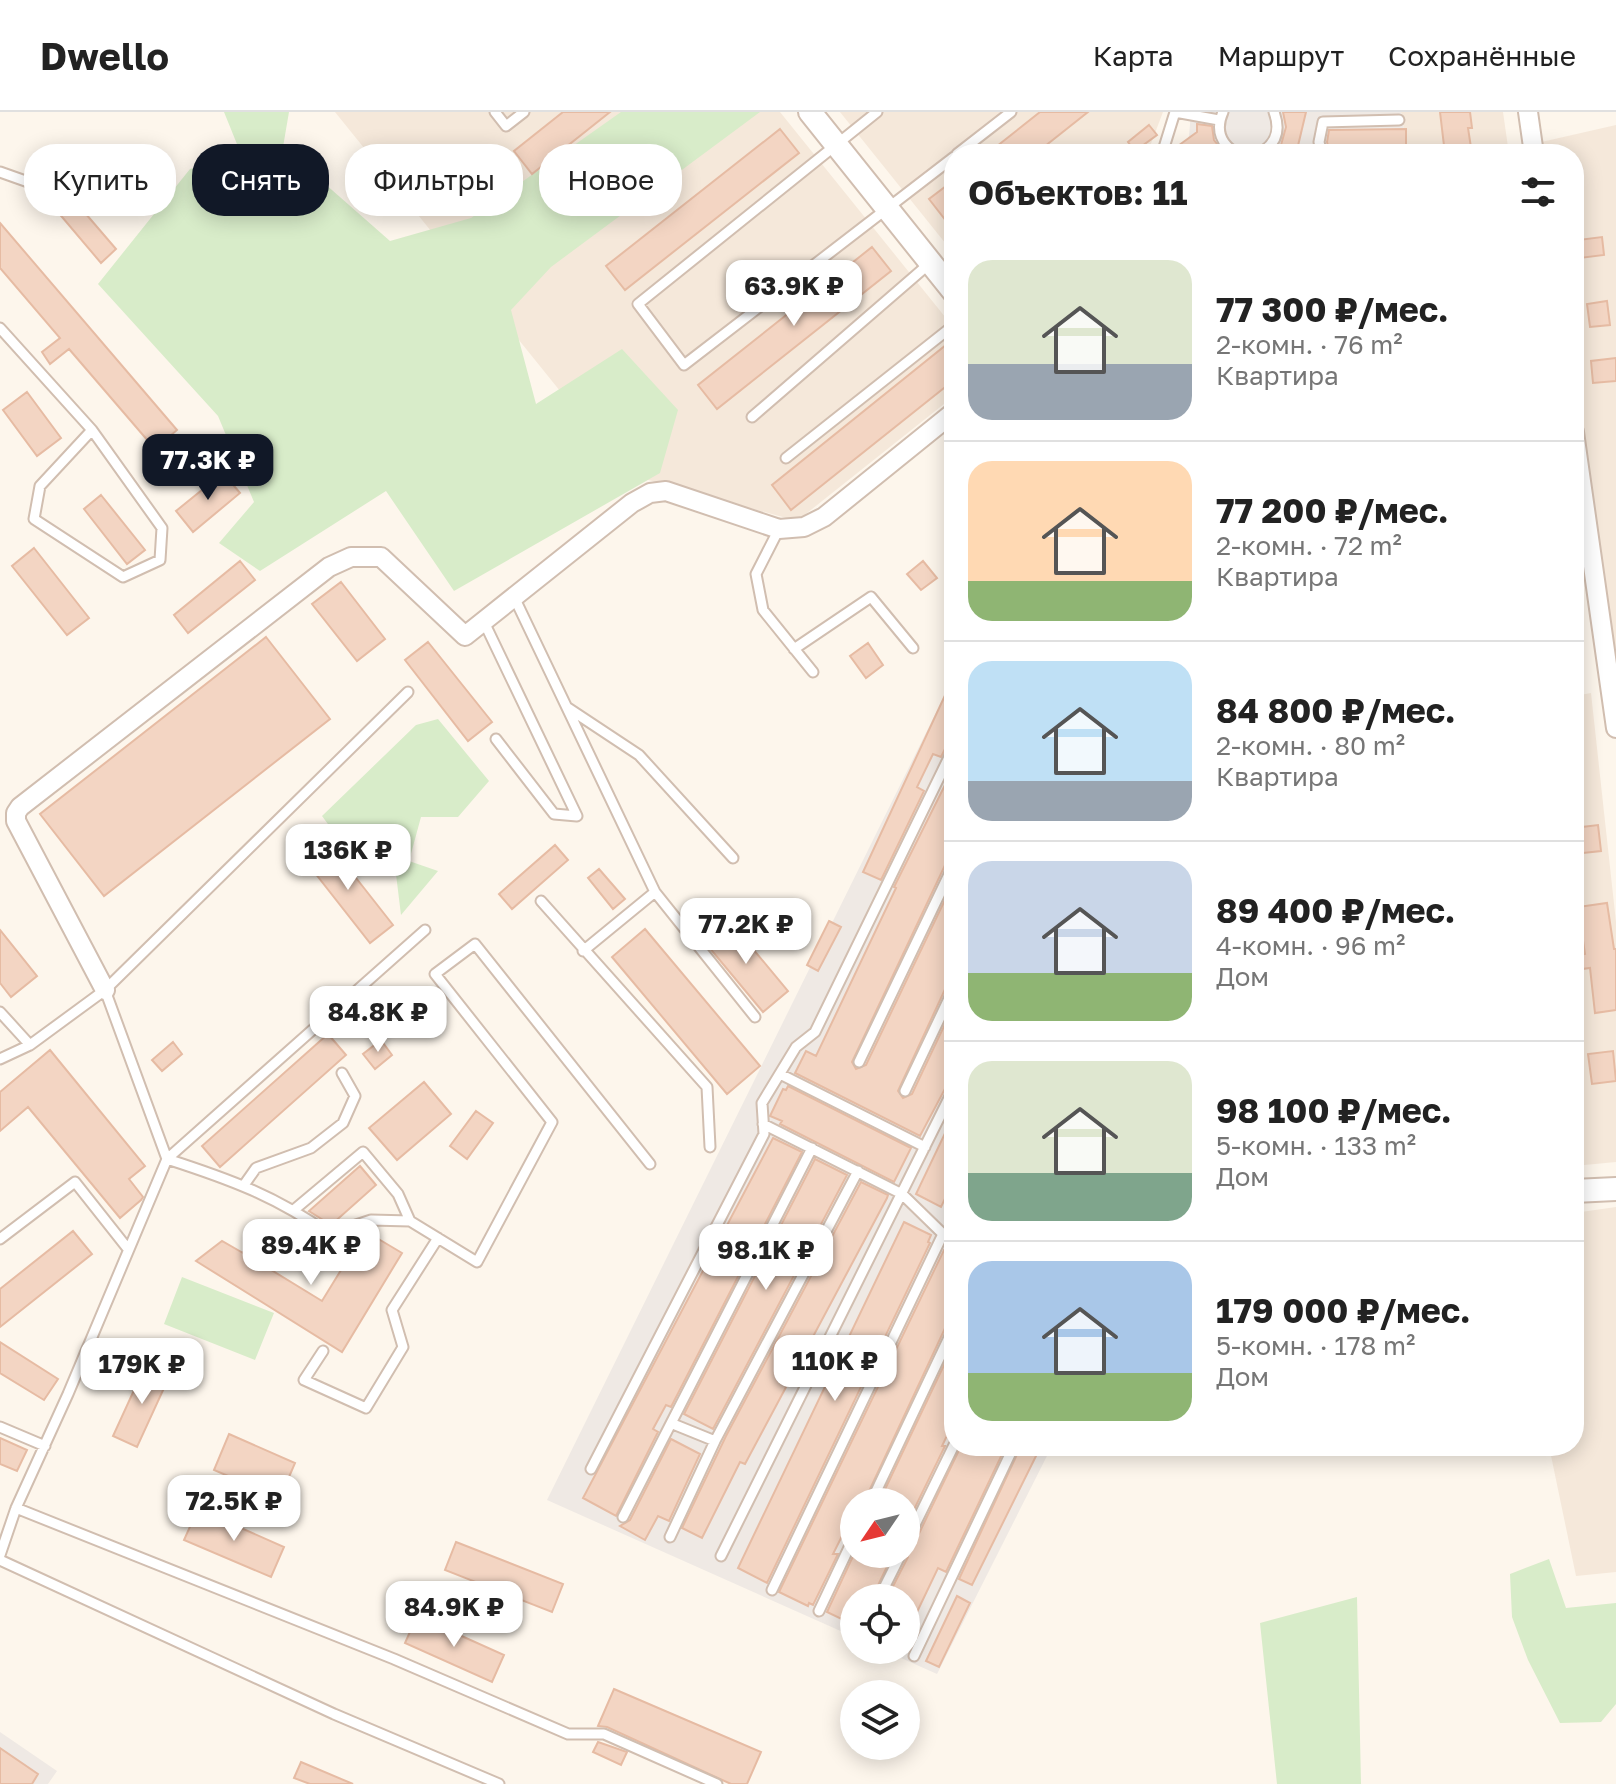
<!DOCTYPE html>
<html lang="ru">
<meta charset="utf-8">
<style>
body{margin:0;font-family:"Golos Text",sans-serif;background:#f2f2f2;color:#222;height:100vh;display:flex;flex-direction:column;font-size:30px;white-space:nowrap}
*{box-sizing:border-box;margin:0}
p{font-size:26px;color:#767676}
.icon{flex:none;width:44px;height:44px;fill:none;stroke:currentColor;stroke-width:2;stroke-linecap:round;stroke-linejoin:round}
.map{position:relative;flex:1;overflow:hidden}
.details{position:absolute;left:944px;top:32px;width:640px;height:1312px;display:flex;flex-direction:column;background:#fff;border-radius:32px;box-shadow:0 4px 20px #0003}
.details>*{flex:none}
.hud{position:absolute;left:24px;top:32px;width:760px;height:72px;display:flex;gap:16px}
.needle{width:52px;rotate:235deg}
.fabs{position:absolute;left:840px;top:1376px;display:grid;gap:16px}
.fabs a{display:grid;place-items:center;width:80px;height:80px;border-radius:50%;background:#fff;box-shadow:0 4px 20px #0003;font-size:40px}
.price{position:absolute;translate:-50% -68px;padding:0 18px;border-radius:16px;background:#fff;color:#222;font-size:26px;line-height:52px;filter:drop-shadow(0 2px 4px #0008)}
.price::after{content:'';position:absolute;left:50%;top:48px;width:24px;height:18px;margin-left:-12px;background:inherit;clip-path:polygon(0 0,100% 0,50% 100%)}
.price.current{background:#111827;color:#fff}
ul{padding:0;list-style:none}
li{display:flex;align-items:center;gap:24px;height:200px;padding:0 24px}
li+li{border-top:2px solid #e0e0e0}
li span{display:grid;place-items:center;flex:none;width:224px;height:160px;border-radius:24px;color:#555}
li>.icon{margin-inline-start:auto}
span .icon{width:96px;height:96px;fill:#fffc;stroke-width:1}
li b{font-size:34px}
h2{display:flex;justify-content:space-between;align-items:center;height:96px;padding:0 24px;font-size:34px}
.chip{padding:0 28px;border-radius:32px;background:#fff;box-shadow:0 4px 20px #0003;font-size:28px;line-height:72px}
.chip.current{background:#111827;color:#fff}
header{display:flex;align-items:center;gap:48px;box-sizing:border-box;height:112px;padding:0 40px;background:#fff;border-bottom:2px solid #e0e0e0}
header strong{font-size:38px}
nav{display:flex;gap:44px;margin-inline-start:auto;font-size:28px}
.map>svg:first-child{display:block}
.residential{fill:#f5e8da}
.industrial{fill:#efe9e4;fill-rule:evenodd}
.green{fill:#d8ecc9}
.building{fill:#f3d5c3;stroke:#e6bba3;stroke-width:2}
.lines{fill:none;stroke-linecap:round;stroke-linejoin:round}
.service-casing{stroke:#d1beb0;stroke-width:13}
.minor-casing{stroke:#d1beb0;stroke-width:22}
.tertiary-casing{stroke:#d1beb0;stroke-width:26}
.service{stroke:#fff;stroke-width:9}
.minor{stroke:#fff;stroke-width:18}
.tertiary{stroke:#fff;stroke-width:22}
</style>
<header>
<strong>Dwello</strong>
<nav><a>Карта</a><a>Маршрут</a><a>Сохранённые</a></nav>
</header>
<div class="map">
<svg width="1616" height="1672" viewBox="0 0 1616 1672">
<rect width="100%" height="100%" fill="#fdf6ec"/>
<path class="residential" d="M335,0H780L954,216V284L797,409L627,362Z
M840,0H1163L1147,42H954V142Z
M1401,0H1503L1509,42H1408Z
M1616,13V558L1574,277V42H1539L1537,31Z
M1591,581L1616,810V1050L1574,1054V584Z
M1616,1095V1460L1576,1464L1549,1334H1574V1101Z"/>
<path class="industrial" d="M1191,0H1401L1408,42H1180L1189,24Z
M954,564V1334H1052L937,1562L883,1538H906V1486H854V1525L547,1388ZM854,1390H906V1442H854Z
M0,1620L57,1659L48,1672H0Z"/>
<path class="green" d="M224,0H289L283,35L390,129L471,106L621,0H760L551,155L511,198L536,292L622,237L678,298L660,361L454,479L386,379L260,459L219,431L254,390L218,304L98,172L190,57L241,42Z
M438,607L489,669L458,705H421L409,749L438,759L401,803L394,746L347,738L322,704L416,613Z
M182,1165L274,1201L255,1248L164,1212Z
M1549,1447L1566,1496L1616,1491V1592L1601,1610L1560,1611L1528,1548L1512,1505L1510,1462Z
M1357,1485L1361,1672H1277L1260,1511Z"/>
<path class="building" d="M563,0H610L532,62L514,39Z
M1040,0H1088L1035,42H987Z
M1283,0H1306L1297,38L1299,42H1273L1281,33L1286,15Z
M1440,0H1470L1472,16H1468L1472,42H1445Z
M1197,12L1212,14L1214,28L1225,42H1170L1171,39L1197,20Z
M1149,13L1157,23L1135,39L1128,30Z
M780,17L799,41L625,178L606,154Z
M1406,17V36L1329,38L1327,30L1329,18Z
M954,68V119L929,87Z
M61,73L116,137L101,151L46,86Z
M0,111L177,318L155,337L69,237L50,252L42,240L60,226L0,156Z
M1602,125L1604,143L1580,146L1578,128Z
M872,135L891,159L717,297L698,273Z
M1607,189L1610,213L1590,215L1587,192Z
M946,233L954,243V268L791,398L772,373Z
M1616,246V269L1593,271L1591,249Z
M27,280L61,326L37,344L3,298Z
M223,361L240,381L193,420L176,399Z
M101,383L145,438L127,452L84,397Z
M34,436L89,506L67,523L12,454Z
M240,449L255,468L188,521L174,503Z
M923,449L937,466L921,478L907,462Z
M341,470L385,527L357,549L312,492Z
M266,525L330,607L104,784L40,702Z
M428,530L492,610L468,629L405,548Z
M868,531L883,553L866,566L850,544Z
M954,564V628L948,631L941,645L933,642L917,675L924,679L881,768L863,760Z
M954,655V745L947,749L852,950L856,957L866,953L954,769V869L947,873L898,979L903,986L912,982L954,893V969L947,973L920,1024L795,961L806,939L816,944L896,776L894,775Z
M1598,713L1601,739L1574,742V716Z
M327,729L393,813L370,831L304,747Z
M555,733L568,748L512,797L499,782Z
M599,757L625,787L613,797L588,766Z
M1607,791L1614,837H1616V898L1595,901L1590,856L1575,858L1574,844L1585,842L1578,795Z
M728,807L788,879L763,900L703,828Z
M829,809L841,815L818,859L807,853Z
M645,817L760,954L727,982L612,845Z
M0,818L37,864L11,885L0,871Z
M328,922L346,943L220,1055L202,1034Z
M381,928L392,943L375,957L363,942Z
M173,930L182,942L162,959L152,948Z
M50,938L145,1054L129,1067L143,1085L141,1088L120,1106L28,995L0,1019V980Z
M1613,939L1616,969L1592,972L1588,942Z
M424,970L451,1002L397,1048L369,1016Z
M788,974L911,1036L894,1070L780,1012L782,1009L770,1004L783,977L786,978Z
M954,993V1068L941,1095L916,1082L949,1013L945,1011Z
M476,999L493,1011L467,1047L450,1034Z
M773,1026L802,1040L671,1295L666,1293L653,1317L658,1320L616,1404L583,1386Z
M815,1047L847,1063L713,1317L684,1302Z
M360,1054L376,1073L331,1113L309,1099Z
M861,1070L888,1083L887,1086L745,1352L740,1350L702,1426L682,1416L726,1324Z
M904,1110L931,1123L928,1130L930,1131L767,1471L738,1456Z
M73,1119L92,1142L0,1215V1177Z
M365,1119L402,1141L342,1240L196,1149L222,1129L243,1141L248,1132L273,1147L268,1156L322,1189Z
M944,1138L954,1143V1208L947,1212L864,1390H854V1400L833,1442H838L813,1493L809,1491L808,1494L779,1480Z
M0,1230L58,1267L44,1288L0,1261Z
M954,1232V1309L942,1334H945L906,1414V1390H879Z
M146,1252L170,1263L137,1335L113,1324Z
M229,1322L295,1351L280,1386L214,1358Z
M0,1326L27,1338L17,1359L0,1352Z
M671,1327L700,1342L669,1409L658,1404L645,1428L620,1414L630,1408Z
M961,1334H1006L946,1460L938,1456L906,1523V1486H887L908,1445L907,1438L913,1434Z
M1021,1334H1041L972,1473L959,1467Z
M198,1397L284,1435L271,1465L184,1428Z
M456,1430L563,1472L552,1500L445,1458Z
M854,1442H893L872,1486H854V1513L827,1500Z
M957,1484L970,1491L939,1555L926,1549Z
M417,1504L504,1543L492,1570L405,1531Z
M614,1577L761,1640L747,1672H731L607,1615L598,1614Z
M598,1630L627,1640L621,1653L593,1640Z
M0,1636L38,1662L32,1672H0Z
M301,1650L353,1672H310L294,1666Z"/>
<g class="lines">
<g class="service-casing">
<path id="service" d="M495,0L506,14L524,0
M877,0L638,192L684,253L954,45
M1223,0C1215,18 1221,33 1238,42
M957,42L1011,0
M1162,42L1175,0L1219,8
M1258,42C1276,33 1281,19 1274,0
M1322,42L1319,30L1323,10L1399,8
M0,60L48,77
M0,216L92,318L162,416L160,448L123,465L34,407L40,374L92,318
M752,305L930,151
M786,346L954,213
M779,417L756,462L763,498L813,560
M515,487L655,780L583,839
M484,510L577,704L554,702L496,627
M794,537L871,485L913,536
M568,596L639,643L733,746
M655,780L755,905
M541,789L707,975L710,1035
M425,818L167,1047C229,1067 276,1084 329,1122L371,1108L410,1109L477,1150L552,1010L435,862L475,832L650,1052
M0,900L30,933L105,878
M0,947L30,933
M859,950L954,752
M780,962L925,1035
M905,979L954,876
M763,1012L902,1082L943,1122L954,1129
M244,1073L256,1056L311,1036L343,1011L355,984L342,961
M295,1097L363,1040L398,1082L410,1109
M0,1127L75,1070L128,1137
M323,1239L304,1268L366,1296L403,1235L392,1198L438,1126
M673,1312L715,1329
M0,1315L45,1334
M591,1357L764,1022L762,991L796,935L815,920L954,635
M871,1390L954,1215
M16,1396L394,1547L568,1622H604L717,1672
M623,1405L812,1036
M670,1425L715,1329L858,1059
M906,1431L954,1333
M0,1443L16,1396L68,1282L167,1047L105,878L408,580
M721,1444L954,976
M0,1448L334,1602L499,1672
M772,1478L943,1122
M879,1486L901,1442
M819,1499L854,1425
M914,1544L1014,1334"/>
</g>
<g class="minor-casing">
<path id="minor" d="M1528,0L1534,42
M1574,320L1616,616
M105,878L16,709V701L20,695L329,455L351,445H381L465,524L632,391L650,381L666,379L779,417L804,415L824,405L954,300"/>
</g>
<g class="tertiary-casing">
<path id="tertiary" d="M810,0L954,180
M1574,1079L1616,1077"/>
</g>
<use href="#service" class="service"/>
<use href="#minor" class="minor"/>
<use href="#tertiary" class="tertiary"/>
</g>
</svg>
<div class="fabs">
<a><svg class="needle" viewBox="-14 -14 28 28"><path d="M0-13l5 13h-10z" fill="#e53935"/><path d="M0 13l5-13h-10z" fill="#767676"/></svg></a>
<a><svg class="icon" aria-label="locate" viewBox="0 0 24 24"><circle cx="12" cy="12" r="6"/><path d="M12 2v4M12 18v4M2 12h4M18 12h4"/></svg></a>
<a><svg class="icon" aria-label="layers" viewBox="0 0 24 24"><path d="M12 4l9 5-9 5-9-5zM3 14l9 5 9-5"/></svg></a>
</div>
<b class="price" style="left:794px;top:216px">63.9K ₽</b>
<b class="price current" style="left:208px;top:390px">77.3K ₽</b>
<b class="price" style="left:348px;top:780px">136K ₽</b>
<b class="price" style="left:746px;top:854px">77.2K ₽</b>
<b class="price" style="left:378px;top:942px">84.8K ₽</b>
<b class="price" style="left:311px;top:1175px">89.4K ₽</b>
<b class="price" style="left:766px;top:1180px">98.1K ₽</b>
<b class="price" style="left:835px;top:1291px">110K ₽</b>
<b class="price" style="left:142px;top:1294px">179K ₽</b>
<b class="price" style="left:234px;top:1431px">72.5K ₽</b>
<b class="price" style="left:454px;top:1537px">84.9K ₽</b>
<div class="hud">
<a class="chip">Купить</a>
<a class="chip current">Снять</a>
<a class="chip">Фильтры</a>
<a class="chip">Новое</a>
</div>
<section class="details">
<h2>Объектов: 11<svg class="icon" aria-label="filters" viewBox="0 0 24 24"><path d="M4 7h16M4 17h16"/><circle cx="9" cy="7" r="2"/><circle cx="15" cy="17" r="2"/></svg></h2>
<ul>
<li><span style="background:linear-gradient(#dfe7d0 65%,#9aa5b1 0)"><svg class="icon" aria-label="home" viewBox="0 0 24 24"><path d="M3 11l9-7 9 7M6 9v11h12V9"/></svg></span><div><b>77 300 ₽/мес.</b><p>2-комн. · 76 m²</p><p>Квартира</p></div></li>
<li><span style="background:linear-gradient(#ffd9b3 75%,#8fb573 0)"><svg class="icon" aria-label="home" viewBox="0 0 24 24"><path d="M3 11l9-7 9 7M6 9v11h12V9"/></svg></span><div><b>77 200 ₽/мес.</b><p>2-комн. · 72 m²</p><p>Квартира</p></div></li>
<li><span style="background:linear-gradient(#bfe0f5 75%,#9aa5b1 0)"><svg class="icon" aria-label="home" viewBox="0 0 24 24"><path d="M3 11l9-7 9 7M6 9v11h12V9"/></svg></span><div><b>84 800 ₽/мес.</b><p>2-комн. · 80 m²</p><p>Квартира</p></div></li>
<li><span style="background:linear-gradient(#c9d6e8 70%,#8fb573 0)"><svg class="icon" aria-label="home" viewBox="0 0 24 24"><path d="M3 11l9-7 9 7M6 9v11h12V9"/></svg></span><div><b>89 400 ₽/мес.</b><p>4-комн. · 96 m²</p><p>Дом</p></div></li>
<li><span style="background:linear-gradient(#dfe7d0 70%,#7fa58c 0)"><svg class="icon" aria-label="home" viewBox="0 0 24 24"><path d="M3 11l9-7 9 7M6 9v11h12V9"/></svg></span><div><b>98 100 ₽/мес.</b><p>5-комн. · 133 m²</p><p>Дом</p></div></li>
<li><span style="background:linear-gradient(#a9c7e8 70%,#8fb573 0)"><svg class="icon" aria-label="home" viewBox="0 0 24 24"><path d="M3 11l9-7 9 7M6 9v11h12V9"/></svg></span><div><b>179 000 ₽/мес.</b><p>5-комн. · 178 m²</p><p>Дом</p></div></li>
</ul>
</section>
</div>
